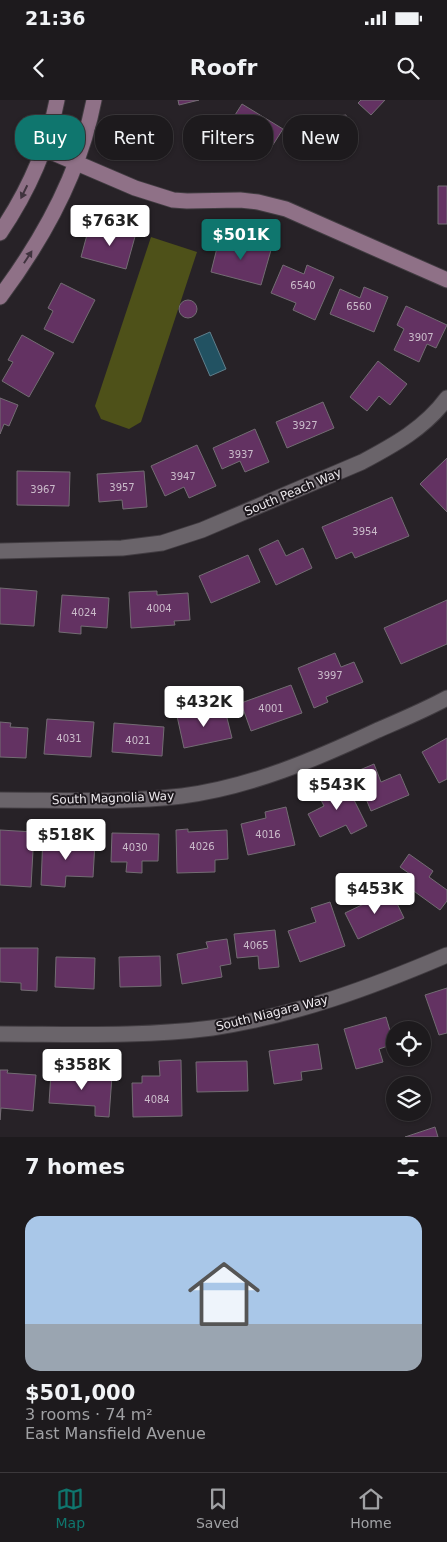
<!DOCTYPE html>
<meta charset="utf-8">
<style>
body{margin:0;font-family:"DejaVu Sans",sans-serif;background:#252326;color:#f1f3f6;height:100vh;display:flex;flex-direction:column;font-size:19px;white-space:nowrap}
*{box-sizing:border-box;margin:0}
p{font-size:16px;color:#a0a1a4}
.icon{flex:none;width:28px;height:28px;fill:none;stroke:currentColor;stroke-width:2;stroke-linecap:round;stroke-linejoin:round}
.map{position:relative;height:1037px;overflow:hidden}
.panel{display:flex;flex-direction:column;background:#1d1a1d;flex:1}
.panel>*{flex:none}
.guide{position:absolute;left:15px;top:15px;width:418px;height:45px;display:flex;gap:10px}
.controls{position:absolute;left:386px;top:921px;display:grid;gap:10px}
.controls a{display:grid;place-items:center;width:45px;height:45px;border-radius:50%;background:#1d1a1d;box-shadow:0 1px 4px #0004,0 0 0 1px #3b383b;font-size:25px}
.price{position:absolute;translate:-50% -42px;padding:0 11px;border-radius:5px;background:#fff;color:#222;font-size:16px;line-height:32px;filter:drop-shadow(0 1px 2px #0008)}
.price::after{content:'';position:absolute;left:50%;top:30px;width:15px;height:11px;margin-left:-8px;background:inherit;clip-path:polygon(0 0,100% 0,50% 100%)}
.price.selected{background:#0f766e;color:#fff}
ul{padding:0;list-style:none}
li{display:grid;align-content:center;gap:10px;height:265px;padding:0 25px}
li+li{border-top:1px solid #3b383b}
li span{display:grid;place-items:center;height:155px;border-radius:15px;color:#555}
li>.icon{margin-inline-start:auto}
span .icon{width:90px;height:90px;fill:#fffc;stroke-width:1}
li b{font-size:21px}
h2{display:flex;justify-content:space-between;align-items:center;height:60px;padding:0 25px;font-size:21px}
.tag{padding:0 18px;border-radius:20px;background:#1d1a1d;box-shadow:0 1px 4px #0004,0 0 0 1px #3b383b;font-size:18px;line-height:45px}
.tag.selected{background:#0f766e;color:#fff}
.status{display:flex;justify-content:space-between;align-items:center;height:35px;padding:0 25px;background:#1d1a1d;direction:ltr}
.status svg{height:14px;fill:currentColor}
header{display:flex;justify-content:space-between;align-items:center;height:65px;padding:0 25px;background:#1d1a1d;font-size:22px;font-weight:700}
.tabs{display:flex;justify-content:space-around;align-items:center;height:70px;border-top:1px solid #3b383b;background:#1d1a1d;font-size:14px;color:#a0a1a4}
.tabs a{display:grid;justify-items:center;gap:2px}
.tabs .selected{color:#0f766e}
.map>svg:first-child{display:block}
.green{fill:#4e5119}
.water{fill:#225262;stroke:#5f7f8c}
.building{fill:#633262;stroke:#736c73}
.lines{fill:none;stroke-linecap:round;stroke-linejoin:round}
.street-casing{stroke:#413c41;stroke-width:17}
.secondary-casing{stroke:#413c41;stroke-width:17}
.street{stroke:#6a646a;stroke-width:15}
.secondary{stroke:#8f7187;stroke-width:15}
.oneway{fill:#40333e}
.labels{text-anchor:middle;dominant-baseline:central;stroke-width:4;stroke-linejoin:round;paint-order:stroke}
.number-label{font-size:10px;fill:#cabbca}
.street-label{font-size:12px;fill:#ede9ed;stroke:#1e191e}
</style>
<div class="status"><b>21:36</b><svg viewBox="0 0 49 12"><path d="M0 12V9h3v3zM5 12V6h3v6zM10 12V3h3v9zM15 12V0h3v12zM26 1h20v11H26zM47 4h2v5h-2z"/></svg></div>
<header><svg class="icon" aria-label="back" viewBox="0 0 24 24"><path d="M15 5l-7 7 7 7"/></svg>Roofr<svg class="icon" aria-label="search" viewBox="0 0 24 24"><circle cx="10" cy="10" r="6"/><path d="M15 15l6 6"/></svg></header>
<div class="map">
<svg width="447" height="1037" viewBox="0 0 447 1037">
<rect width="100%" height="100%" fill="#272227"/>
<path class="green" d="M151,137L197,152L141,322L129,329L101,319L95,306Z"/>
<path class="water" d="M210,232L226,269L210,276L194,239Z"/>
<path class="building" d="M178,0H199L179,5Z
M361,0H385L371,15L358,3Z
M242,4L283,29L269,51L228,26Z
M346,15L350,43L329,46L331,56L318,58L317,52L298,54L297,39L324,36L322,18Z
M438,86H447V124H438Z
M109,126L136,133L126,169L81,157L88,131L106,136Z
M220,136L271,150L261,185L211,172Z
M283,165L304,174L307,165L334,177L315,220L293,210L296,203L271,193Z
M61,183L95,200L73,243L44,229L53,211L48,208Z
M364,187L388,197L374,232L330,214L340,189L360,198Z
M179 209a9 9 0 1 1 18 0a9 9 0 1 1-18 0Z
M406,206L447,225L436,248L427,244L419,262L394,250L404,229L397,225Z
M22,235L54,253L29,297L2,281L13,262L8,260Z
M378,261L407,284L390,305L379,296L367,311L350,297Z
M0,298L18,305L9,326L4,324L0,334Z
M323,302L334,328L287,348L276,322Z
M255,329L269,362L245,372L240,361L222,369L213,348Z
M197,345L216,386L189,398L184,387L165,396L151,366Z
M447,358V412L420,384Z
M17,371L70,372L69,406L17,405Z
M144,371L147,407L123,409L122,400L99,402L97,374Z
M392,397L409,436L355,458L352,452L336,459L322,427Z
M278,440L286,456L303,448L312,468L276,485L259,449Z
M248,455L260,482L211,503L199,476Z
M0,488L37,491L34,526L0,524Z
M157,491V495L188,493L190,520L174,521L175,525L131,528L129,492Z
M62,495L109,498L107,528L81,526V534L59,532Z
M447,500V544L401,564L384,528Z
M335,553L341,567L354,562L363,582L326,597L328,602L314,608L298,568Z
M291,585L302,613L251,631L241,603Z
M208,609L209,614L225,610L232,638L184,648L177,616Z
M47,619L94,622L91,657L44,654Z
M0,622L11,623L10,627L28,628L26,658L0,657Z
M114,623L164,627L162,656L112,652Z
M447,638V679L439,683L422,652Z
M374,664L381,682L400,674L409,695L371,711L355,672Z
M344,680L367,726L351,734L346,725L320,737L308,714L324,706L317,692Z
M286,707L295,745L248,755L241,724L266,718L265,712Z
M188,729V732L227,730L228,759L215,760V772L177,773L176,730Z
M0,730L34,732L31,787L0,785Z
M112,733L159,734L158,761H142V773L126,772L127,762H111Z
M43,735L63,736V749L73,750V741L95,742L93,777L66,776L65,787L41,785Z
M409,754L433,771L429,777L447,790V801L440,810L404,784L410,774L400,767Z
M391,791L404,818L358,839L345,813Z
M330,802L345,846L300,862L288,831L316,822L311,808Z
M275,830L279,867L259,869L258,856L237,858L234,834Z
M227,839L231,864L220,866L222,877L182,884L177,854L208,848L206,842Z
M0,848H38L37,891L21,890V883L0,882Z
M160,856L161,886L120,887L119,857Z
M56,857L95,858L94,889L55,887Z
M447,888V933L439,935L425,895Z
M386,917L394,944L379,949L383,962L356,969L344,929Z
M318,944L322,969L301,972L302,980L274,984L269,951Z
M181,960L182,1016L133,1017L132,983H142V976H160L159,961Z
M247,961L248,991L197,992L196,962Z
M0,970H8L7,973L36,975L33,1011L1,1008L0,1020Z
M51,973L112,976L109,1017L95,1016V1006L49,1003Z
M435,1027L438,1037H405Z"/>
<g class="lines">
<g class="street-casing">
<path id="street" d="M0,451L122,448L162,443L202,430L362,362C394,345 425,328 447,298
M0,700C60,700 122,703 182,696C251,687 316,659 378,630C401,620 425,610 447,598
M0,934C70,934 142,937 212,928C294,916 372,887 447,855"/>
</g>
<g class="secondary-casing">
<path id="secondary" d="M44,49L135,88L173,100L187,101L240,100L258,102L286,109L447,180
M0,133C27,93 48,47 57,0
M0,197C44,138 80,73 94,0"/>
</g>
<use href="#street" class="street"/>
<use href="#secondary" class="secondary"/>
</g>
<defs><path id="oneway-solid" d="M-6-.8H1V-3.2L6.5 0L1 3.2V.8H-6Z" transform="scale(1.25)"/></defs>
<g class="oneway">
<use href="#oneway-solid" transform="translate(24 92) rotate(116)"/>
<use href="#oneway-solid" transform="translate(28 157) rotate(-57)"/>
</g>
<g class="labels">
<g class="number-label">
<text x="303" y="185">6540</text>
<text x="359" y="206">6560</text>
<text x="421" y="237">3907</text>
<text x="305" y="325">3927</text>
<text x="241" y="354">3937</text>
<text x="183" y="376">3947</text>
<text x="122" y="387">3957</text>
<text x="43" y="389">3967</text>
<text x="365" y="431">3954</text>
<text x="159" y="508">4004</text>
<text x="84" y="512">4024</text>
<text x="330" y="575">3997</text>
<text x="271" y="608">4001</text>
<text x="69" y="638">4031</text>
<text x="138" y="640">4021</text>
<text x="268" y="734">4016</text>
<text x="202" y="746">4026</text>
<text x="135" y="747">4030</text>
<text x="256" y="845">4065</text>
<text x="157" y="999">4084</text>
</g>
<g class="street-label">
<text transform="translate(293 392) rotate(-23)">South Peach Way</text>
<text transform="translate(113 698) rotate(-2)">South Magnolia Way</text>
<text transform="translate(272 913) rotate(-14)">South Niagara Way</text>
</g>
</g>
</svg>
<div class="controls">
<a><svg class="icon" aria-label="locate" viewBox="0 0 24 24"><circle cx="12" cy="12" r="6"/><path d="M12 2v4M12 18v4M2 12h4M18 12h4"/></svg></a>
<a><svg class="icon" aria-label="layers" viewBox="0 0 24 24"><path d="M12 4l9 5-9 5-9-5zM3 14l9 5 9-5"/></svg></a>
</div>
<b class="price" style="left:110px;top:147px">$763K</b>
<b class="price selected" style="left:241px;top:161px">$501K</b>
<b class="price" style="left:204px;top:628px">$432K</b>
<b class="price" style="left:337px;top:711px">$543K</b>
<b class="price" style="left:66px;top:761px">$518K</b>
<b class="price" style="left:375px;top:815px">$453K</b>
<b class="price" style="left:82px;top:991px">$358K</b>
<div class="guide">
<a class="tag selected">Buy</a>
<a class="tag">Rent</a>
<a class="tag">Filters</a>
<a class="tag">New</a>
</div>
</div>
<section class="panel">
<h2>7 homes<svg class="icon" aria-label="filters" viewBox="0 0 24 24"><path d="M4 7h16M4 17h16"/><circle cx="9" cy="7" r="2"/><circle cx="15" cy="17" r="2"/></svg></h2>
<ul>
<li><span style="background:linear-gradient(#a9c7e8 70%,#9aa5b1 0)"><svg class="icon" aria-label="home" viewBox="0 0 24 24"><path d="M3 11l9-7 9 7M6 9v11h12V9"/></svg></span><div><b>$501,000</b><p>3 rooms · 74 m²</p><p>East Mansfield Avenue</p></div></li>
</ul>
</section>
<nav class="tabs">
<a class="selected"><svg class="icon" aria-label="map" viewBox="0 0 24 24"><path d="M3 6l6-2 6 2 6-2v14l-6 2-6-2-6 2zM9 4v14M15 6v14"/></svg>Map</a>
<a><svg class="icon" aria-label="saved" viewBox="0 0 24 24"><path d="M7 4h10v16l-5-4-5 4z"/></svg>Saved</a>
<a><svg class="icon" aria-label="home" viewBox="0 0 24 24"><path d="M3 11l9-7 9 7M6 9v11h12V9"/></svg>Home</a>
</nav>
